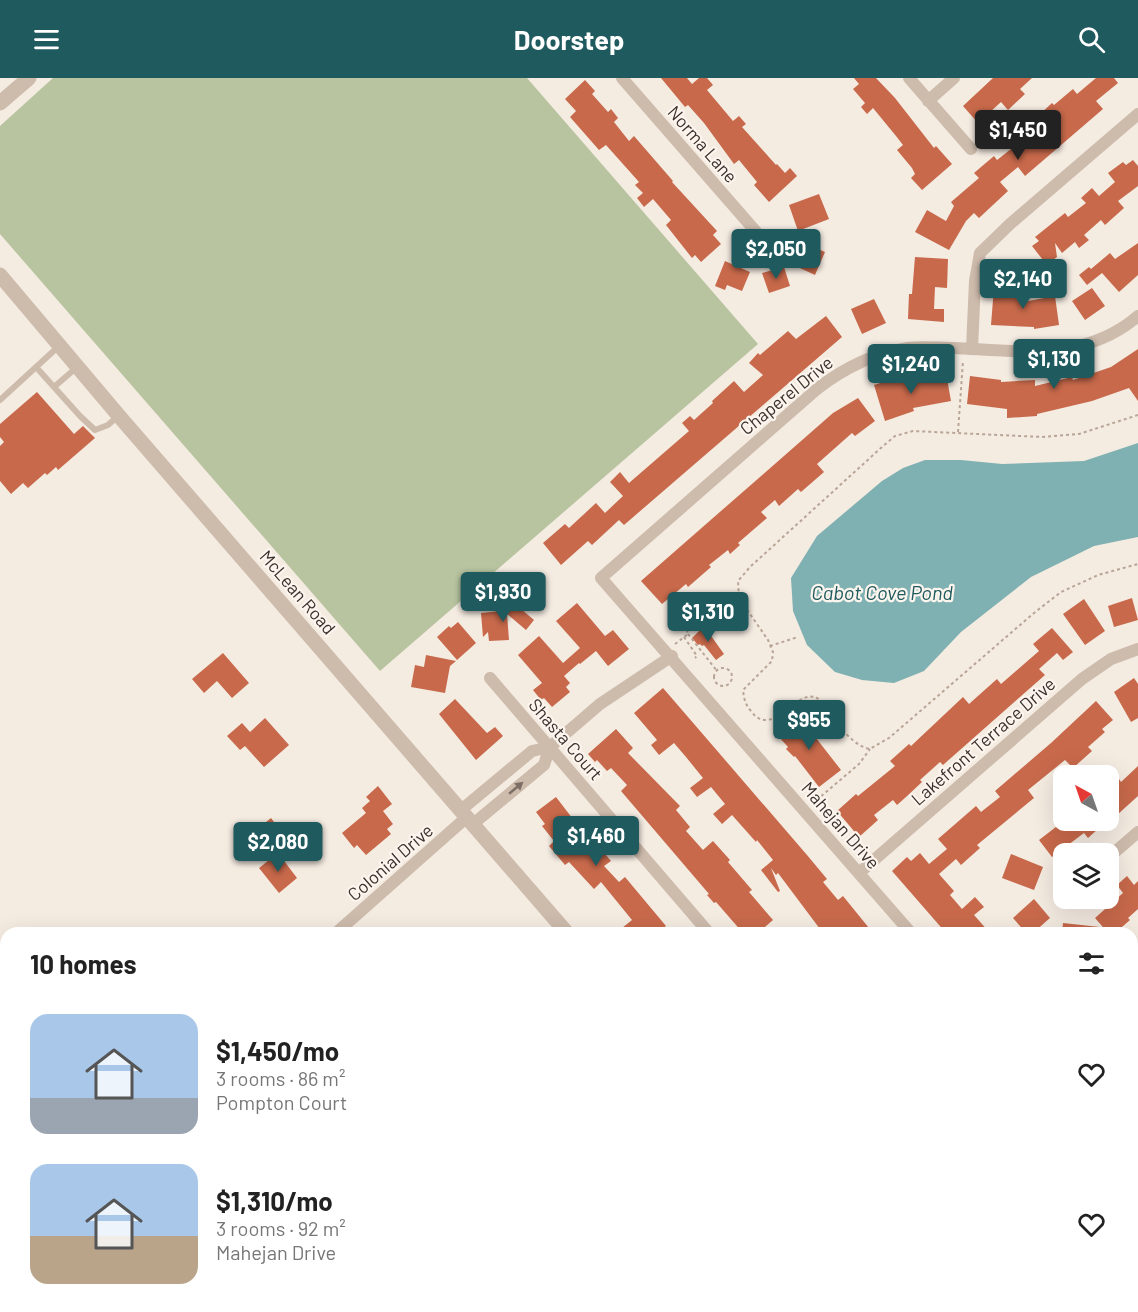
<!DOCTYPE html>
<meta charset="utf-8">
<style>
body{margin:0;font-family:Barlow,sans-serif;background:#f2f2f2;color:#222;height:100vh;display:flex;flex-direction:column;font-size:22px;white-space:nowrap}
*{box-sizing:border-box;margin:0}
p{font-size:20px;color:#767676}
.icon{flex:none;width:33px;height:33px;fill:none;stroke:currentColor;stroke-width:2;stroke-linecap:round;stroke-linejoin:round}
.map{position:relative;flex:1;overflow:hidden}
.side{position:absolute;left:0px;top:849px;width:1138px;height:386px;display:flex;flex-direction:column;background:#fff;border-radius:18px 18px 0 0;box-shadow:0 6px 24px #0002}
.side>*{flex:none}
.needle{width:39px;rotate:320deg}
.controls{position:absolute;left:1053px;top:687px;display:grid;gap:12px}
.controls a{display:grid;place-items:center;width:66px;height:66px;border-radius:12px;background:#fff;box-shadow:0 6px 24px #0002;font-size:30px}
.price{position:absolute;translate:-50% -51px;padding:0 14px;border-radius:6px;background:#1f5a5e;color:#fff;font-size:20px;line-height:39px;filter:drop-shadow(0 2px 3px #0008)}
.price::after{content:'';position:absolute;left:50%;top:36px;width:18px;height:14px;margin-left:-9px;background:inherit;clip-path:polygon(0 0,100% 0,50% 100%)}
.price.on{background:#222;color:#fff}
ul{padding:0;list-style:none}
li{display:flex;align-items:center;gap:18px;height:150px;padding:0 30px}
li span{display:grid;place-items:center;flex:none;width:168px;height:120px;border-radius:18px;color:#555}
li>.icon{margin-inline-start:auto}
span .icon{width:72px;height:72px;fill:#fffc;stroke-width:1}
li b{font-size:26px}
h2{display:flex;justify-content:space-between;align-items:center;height:72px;padding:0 30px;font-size:26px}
header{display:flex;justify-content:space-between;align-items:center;height:78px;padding:0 30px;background:#1f5a5e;color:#fff;font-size:27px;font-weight:700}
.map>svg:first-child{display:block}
.green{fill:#b8c4a0}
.water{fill:#7fb0b2}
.building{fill:#c8694b}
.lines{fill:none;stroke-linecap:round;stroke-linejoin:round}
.path{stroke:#b9a596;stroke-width:2;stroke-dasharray:3 3;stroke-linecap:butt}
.service{stroke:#cdbbac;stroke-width:6}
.minor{stroke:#cdbbac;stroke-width:12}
.tertiary{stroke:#cdbbac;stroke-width:15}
.oneway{fill:#7d6f65}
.labels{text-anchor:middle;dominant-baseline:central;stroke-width:4.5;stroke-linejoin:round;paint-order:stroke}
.street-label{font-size:18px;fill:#3b302b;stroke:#fbf5ee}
.water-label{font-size:20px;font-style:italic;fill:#1f5a5e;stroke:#fbf5ee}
</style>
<header><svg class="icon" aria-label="menu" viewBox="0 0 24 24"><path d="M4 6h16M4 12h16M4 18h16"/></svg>Doorstep<svg class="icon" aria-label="search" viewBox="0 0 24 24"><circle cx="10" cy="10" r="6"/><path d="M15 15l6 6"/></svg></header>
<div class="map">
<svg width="1138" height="1234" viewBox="0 0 1138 1234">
<rect width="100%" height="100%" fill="#f4ebe1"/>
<path class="green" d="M53,0H527L758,266L380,593L0,156V48Z
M920,1229H992L996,1234H925Z"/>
<path class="water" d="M1138,365V459L1094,468L1031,499L961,554L924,593L894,605L862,602L835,594L807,567L793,533L791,500L817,458L882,403L903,390L925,382H961L1002,386L1084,383Z"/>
<path class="building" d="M661,0H687L692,6L699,0H707L713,7L707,12L733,43L739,38L746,46L742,49L776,87L777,86L785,95L790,90L797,98L769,124L754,107L757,104L739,82L734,86L704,45L688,27L685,29Z
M854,0H876L895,20L934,70L936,68L952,86L922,112L911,100L915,96L912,90L897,72L903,67L896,58L873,30L867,36L861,29L865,25L853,11L859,6Z
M993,0H1032L1020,11L1025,16L1008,32L1001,24L978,45L963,28Z
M1096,0H1114L1118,5L1096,23L1103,31L1025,98L1018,89L1000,104L1008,113L979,140L974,135L966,143L949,172L915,154L927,132L946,143L954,128L951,124L979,100L974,95L994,78L997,82L1045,44L1039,37L1052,25L1054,27L1073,11L1077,16Z
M585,2L595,13L592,16L608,34L611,31L618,40L614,44L629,63L634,58L673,103L672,104L717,153L713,157L721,166L701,184L695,177L692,180L666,147L671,142L653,121L644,129L637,120L643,115L635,107L639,104L606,67L599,72L570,39L576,33L565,21Z
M1133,82L1138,88V108L1118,123L1124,130L1105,147L1101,142L1084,157L1089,162L1079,170L1075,164L1062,175L1055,165L1057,179L1049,185L1050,191L1032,168L1039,163L1035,159L1065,135L1068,139L1086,125L1081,120L1092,110L1099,118L1115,104L1108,95L1123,84L1126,87Z
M819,116L829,141L798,153L789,127Z
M797,162L825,174L815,197L791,186L810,181L792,173Z
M1138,165V197L1119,214L1102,195L1087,207L1079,197L1089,189L1091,191L1110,175L1115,181Z
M915,179L948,181L947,210L935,209L934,231H944V244L908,241L909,216H912Z
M725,183L750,194L742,213L727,207L725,212L715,208Z
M784,189L790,208L769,215L762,195Z
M994,209H1006L1005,214L1024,215L1023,224L1055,218L1059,247L1034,251V249L991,247Z
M1092,210L1105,228L1085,242L1072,223Z
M874,221L886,245L862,256L851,231Z
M826,238L842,259L624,447L619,442L592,467L588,463L561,487L543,465L565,446L569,450L596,425L605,435L623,418L610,404L620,394L629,405L689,353L682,345L690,338L694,342L713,325L712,323L734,303L744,314L763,297L749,285L758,275L760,277L788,253L796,261Z
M1138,271V323L1129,310L1092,323L1037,336V338L1007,340V331L967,326L970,298L1001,302V304L1035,302V308L1072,299L1073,302L1111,289Z
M946,295L951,323L913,330L914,333L885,343L874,307L902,298L905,306L928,302V299Z
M37,314L74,356L83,348L95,360L58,392L56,389L47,397L45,395L28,410L23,405L11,416L0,403V368L4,364L0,359V346Z
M858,320L875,343L855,358L852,355L817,386L824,394L801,414L798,411L779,428L775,422L761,434L767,440L738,465L740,467L730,476L728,472L709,487L711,489L688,509L686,506L662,526L641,503L833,335Z
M1132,520L1138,542L1114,549L1108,528Z
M1084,521L1105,553L1085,567L1063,536Z
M577,525L605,558L613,552L629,571L608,588L596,573L580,586L579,585L564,598L570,605L566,609L570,614L552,629L544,620L541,622L533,612L542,605L518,577L539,558L563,585L580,570L556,543Z
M521,531L534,542L526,552L507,536L509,562L489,563L488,554L483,559L481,535Z
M458,544L476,565L457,582L437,559L449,548L451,550Z
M704,548L724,576L716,582L704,567L702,568L700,566L698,567L692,560Z
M1052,550L1073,574L1063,582L1057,575L1039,591L1045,597L943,687L940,684L920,702L922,704L906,719L897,727L893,722L874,737L878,742L859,759L837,733L856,716L858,718L895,688L890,683L909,666L911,668L963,619L969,626L997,601L1001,606L1039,573L1033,566Z
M223,575L249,605L232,620L217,603L204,615L192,601Z
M426,577L456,583L450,588L445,615L411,609L415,587L424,589Z
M1134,600L1138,606V640L1131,644L1114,614Z
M663,610L807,777L827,801L823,804L838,822L843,818L869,850L863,855H823L778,795L776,797L771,790L780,813L778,814L761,792L773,782L757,762L756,764L732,737L722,746L713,736L725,726L711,709L697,719L690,710L703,700L686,679L674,665L659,677L651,667L657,662L634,635Z
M455,621L487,655L495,649L503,658L476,682L439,636Z
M1096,623L1113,642L1102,651L1105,654L1088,669L1092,673L1073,690L1065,682L1028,712L1034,720L977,767L980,770L961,787L956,781L939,796L954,813L950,817L962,831L975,819L984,829L974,837L990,855H946L892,793L907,779L911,783L920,775L929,786L947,771L938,761L976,728L981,734L1000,719L995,713L1051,665Z
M801,637L818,657L816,660L841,692L819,709L795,678L794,679L786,671L788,669L778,658Z
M265,640L289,667L264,689L245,668L240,672L227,658L242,645L250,654Z
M616,651L633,670L628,675L680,728L676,732L690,749L686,753L703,772L713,763L730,782L728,784L752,812L749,814L773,842L758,855H743L716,824L714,825L707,817L709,816L621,713L627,707L611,690L607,693L597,682L595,684L588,676Z
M1138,688V718L1117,737L1108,727V705L1117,698L1121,704Z
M378,708L392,726L383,733L393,746L387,751L391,756L366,777L357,767L354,770L342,755L366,735L362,730L370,723L366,719Z
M556,719L576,745L578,744L611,783L604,788L619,804L625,799L666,848L657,855H626L622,850L632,842L601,804L594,811L569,784L565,787L549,768L554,763L542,748L545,746L536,734Z
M271,740L287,761L273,773L256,752Z
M1065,742H1108L1088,760L1084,755L1052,779L1039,762Z
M278,775L297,800L279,815L259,790Z
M1011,776L1043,789L1034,812L1002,800Z
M1127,798L1134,807L1138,803V831L1128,840L1130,842L1115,855H1108L1095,840L1123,815L1117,807Z
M1034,821L1050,840L1033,855H1026L1013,840Z
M1063,845L1100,849V855H1062Z"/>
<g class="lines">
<path class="path" d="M1138,337L1079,356L1042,359L913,353L895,358L882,369L750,489L738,503L739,520L768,562L773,574L772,583L743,612C744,621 745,626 751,633C769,658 789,624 807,619C810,618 813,619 816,619C833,635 846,666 870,671L889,660L1034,535L1061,514L1098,497L1138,486
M958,354L963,283
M688,556L717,593
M684,559L697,578L695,580
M675,566L688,556L685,545L690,539L704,533L720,522L739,520
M770,568L798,559
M714 599a9 9 0 1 1 18 0a9 9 0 1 1-18 0Z
M812,726L859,686L870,671"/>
<path class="service" d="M36,289L80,338L95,352L108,347L118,338
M54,309L76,290
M0,322L59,268"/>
<path class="minor" d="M622,0L758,156
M909,0L971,71
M928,23L954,0
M972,271L975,203L980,175L1010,146L1138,36
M490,600L709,855
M461,732L532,673L550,669
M473,746L544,687L550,669L600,626L672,578
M1108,780L1138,754
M859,795L1082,601L1111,581L1138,571
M336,855L467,739
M911,855L601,500L817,311C844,290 874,275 908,270C923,268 939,270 954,270C1019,273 1085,284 1138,238
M0,1041L6,1048
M1132,1073L1138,1079
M0,1149L6,1144
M162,1228L166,1234
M1084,1228L1089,1234
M450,1234L456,1228"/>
<path class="tertiary" d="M0,25L29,0
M0,197L119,338L567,855
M891,1228L896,1234"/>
</g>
<defs><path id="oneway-solid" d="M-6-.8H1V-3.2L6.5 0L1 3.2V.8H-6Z" transform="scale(1.5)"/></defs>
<use class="oneway" href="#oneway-solid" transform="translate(516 710) rotate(-40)"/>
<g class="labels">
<g class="street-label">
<text transform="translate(703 66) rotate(49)">Norma Lane</text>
<text transform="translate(786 317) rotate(-39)">Chaperel Drive</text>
<text transform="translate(298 514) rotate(49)">McLean Road</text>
<text transform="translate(566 661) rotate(49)">Shasta Court</text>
<text transform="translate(983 663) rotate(-41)">Lakefront Terrace Drive</text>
<text transform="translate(841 747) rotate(49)">Mahejan Drive</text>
<text transform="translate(390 784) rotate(-41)">Colonial Drive</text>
</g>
<g class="water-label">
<text x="882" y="514">Cabot Cove Pond</text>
</g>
</g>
</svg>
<div class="controls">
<a><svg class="needle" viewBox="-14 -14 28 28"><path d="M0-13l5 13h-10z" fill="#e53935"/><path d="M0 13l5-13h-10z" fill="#767676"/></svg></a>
<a><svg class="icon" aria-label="layers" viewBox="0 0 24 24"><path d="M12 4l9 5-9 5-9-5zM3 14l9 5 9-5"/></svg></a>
</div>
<b class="price on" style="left:1018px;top:83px">$1,450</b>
<b class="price" style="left:776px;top:202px">$2,050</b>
<b class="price" style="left:1023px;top:232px">$2,140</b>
<b class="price" style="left:1054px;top:312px">$1,130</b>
<b class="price" style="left:911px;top:317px">$1,240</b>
<b class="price" style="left:503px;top:545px">$1,930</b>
<b class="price" style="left:708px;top:565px">$1,310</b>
<b class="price" style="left:809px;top:673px">$955</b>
<b class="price" style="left:596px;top:789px">$1,460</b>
<b class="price" style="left:278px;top:795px">$2,080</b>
<section class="side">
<h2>10 homes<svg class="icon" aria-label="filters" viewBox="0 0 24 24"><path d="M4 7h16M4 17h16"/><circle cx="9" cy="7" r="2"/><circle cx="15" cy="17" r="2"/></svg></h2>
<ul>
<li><span style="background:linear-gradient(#a9c7e8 70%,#9aa5b1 0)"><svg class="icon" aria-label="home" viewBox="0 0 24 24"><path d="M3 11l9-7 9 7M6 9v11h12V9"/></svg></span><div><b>$1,450/mo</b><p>3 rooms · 86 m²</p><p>Pompton Court</p></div><svg class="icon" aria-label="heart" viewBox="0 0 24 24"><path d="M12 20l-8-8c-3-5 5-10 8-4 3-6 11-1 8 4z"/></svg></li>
<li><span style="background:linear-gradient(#a9c7e8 60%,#b9a48a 0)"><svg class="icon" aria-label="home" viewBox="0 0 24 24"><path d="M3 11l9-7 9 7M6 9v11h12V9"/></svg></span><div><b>$1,310/mo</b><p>3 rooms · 92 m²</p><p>Mahejan Drive</p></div><svg class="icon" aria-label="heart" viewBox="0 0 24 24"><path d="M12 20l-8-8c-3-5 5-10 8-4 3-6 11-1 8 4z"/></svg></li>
</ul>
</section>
</div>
